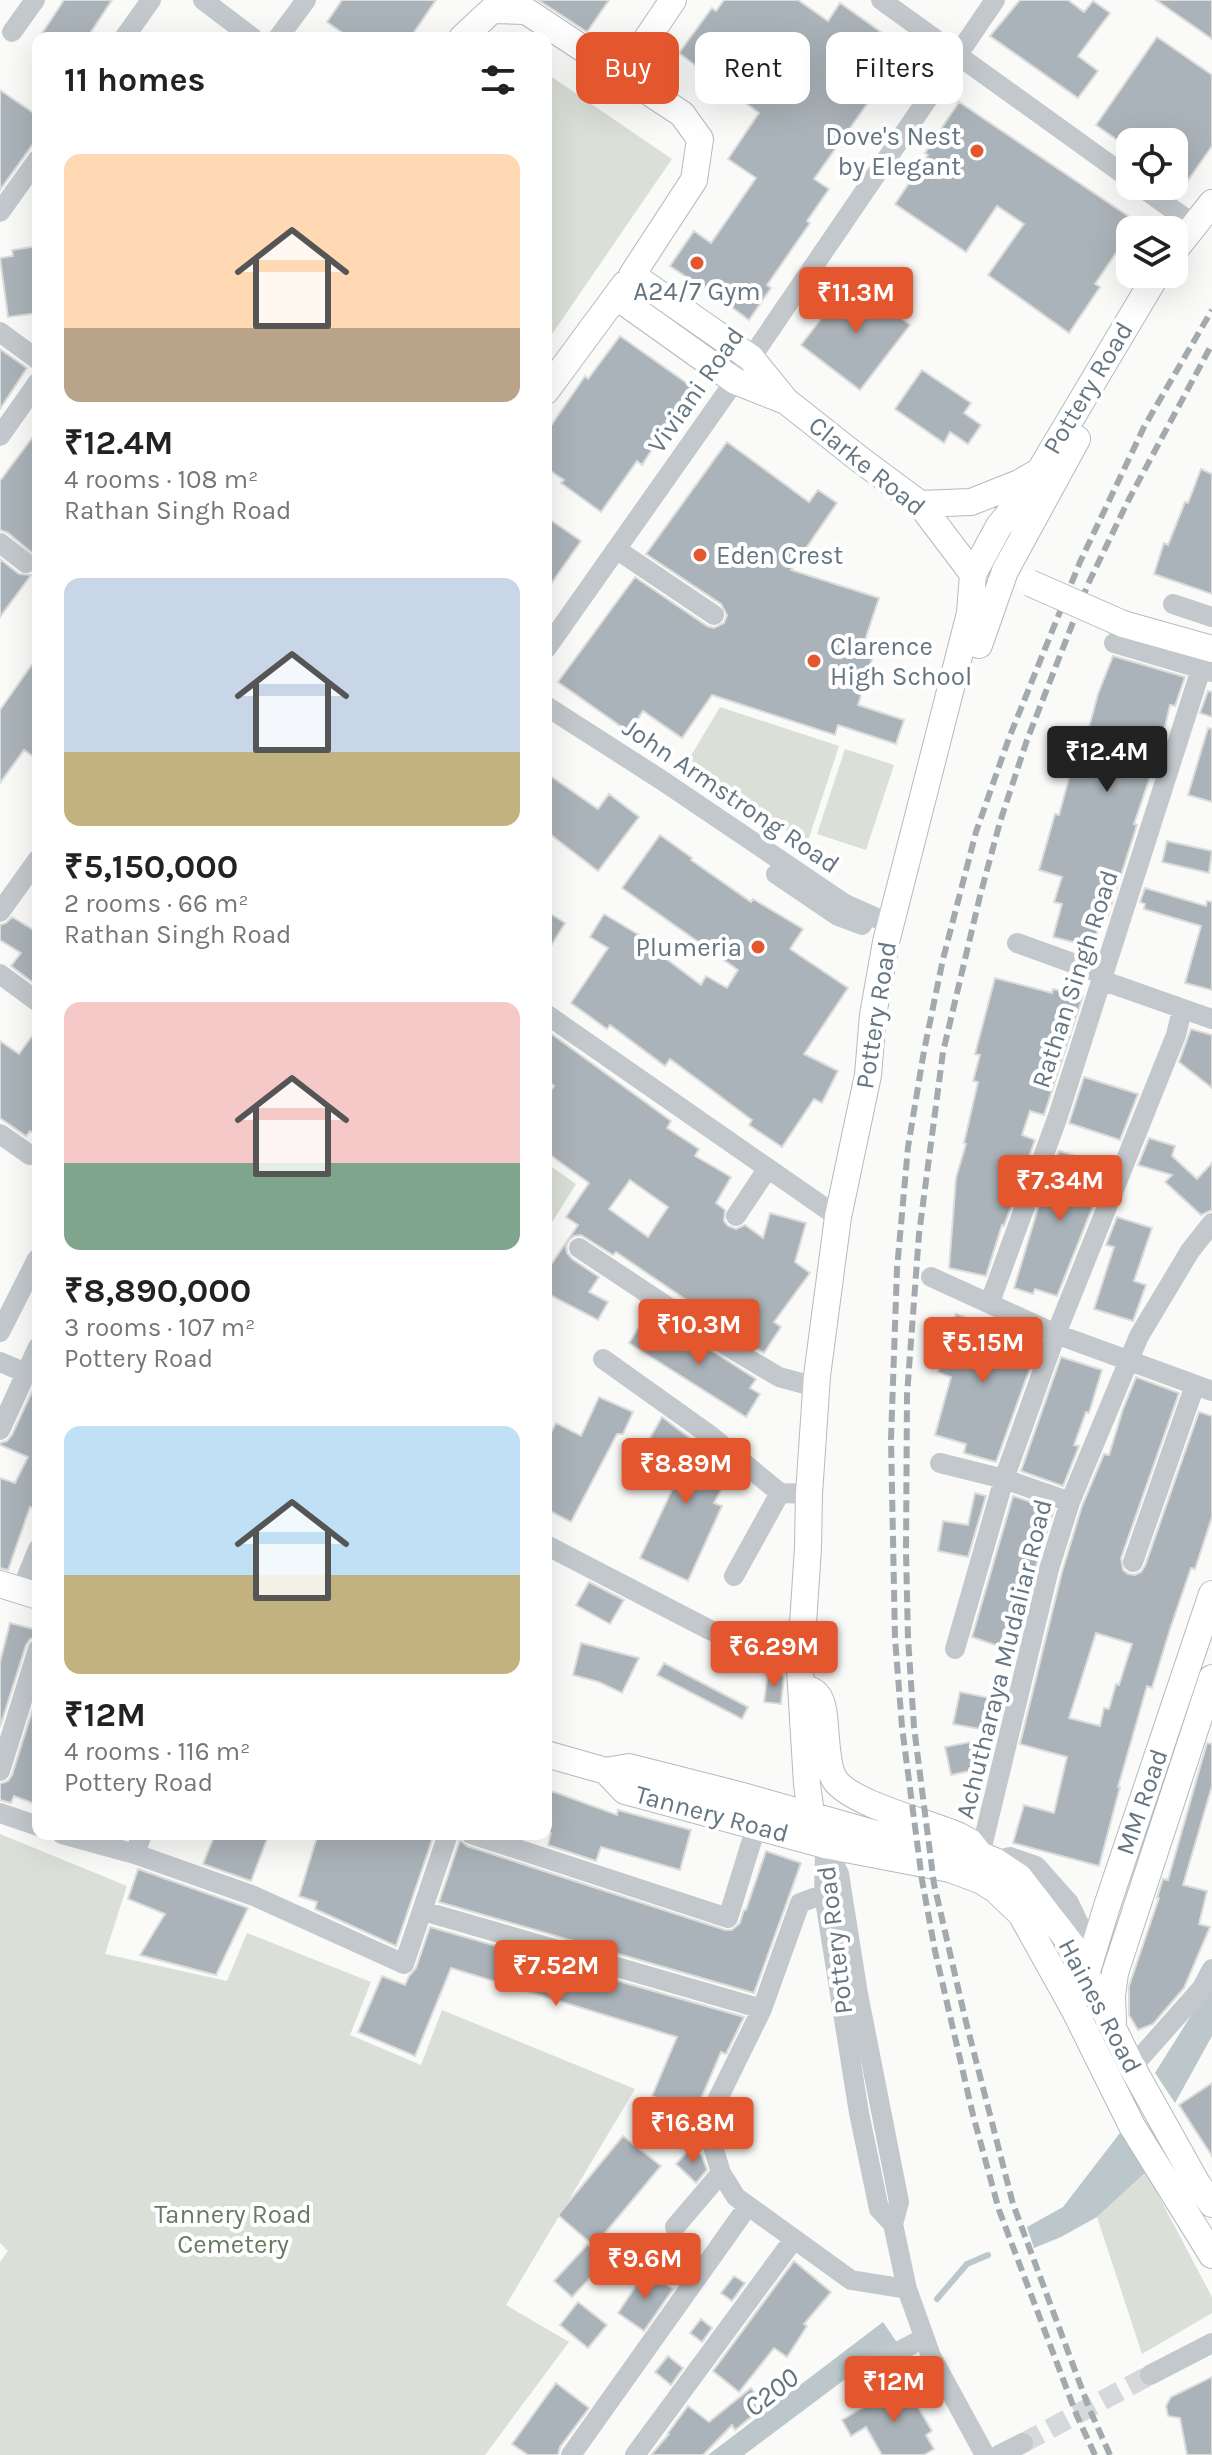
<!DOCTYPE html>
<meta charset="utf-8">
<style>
body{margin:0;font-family:Karla,sans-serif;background:#f2f2f2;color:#222;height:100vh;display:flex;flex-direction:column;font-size:30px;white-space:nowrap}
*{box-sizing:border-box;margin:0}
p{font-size:26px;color:#767676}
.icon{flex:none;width:44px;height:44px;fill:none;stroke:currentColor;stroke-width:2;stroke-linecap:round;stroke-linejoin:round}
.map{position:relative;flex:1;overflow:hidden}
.side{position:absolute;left:32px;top:32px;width:520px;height:1808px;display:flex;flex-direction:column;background:#fff;border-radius:16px;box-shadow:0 8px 32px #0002}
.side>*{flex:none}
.top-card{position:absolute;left:576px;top:32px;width:516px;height:72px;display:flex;gap:16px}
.buttons{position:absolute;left:1116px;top:128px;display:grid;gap:16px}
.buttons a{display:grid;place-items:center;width:72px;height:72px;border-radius:16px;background:#fff;box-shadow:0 8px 32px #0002;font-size:40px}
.price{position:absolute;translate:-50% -68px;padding:0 18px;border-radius:8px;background:#e4572e;color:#fff;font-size:26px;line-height:52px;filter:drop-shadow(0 2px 4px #0008)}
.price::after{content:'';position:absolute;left:50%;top:48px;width:24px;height:18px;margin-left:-12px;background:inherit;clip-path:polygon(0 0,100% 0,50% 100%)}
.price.current{background:#222;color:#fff}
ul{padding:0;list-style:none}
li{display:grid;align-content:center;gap:16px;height:424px;padding:0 32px}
li span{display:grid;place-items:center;height:248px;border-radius:16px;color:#555}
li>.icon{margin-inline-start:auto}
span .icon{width:144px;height:144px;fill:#fffc;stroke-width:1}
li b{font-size:34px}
h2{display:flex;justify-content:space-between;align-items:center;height:96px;padding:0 32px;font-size:34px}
.chip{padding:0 28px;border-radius:16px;background:#fff;box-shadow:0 8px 32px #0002;font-size:28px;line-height:72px}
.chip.current{background:#e4572e;color:#fff}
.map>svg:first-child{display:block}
.green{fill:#dadfd7}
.water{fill:#bbc7cb}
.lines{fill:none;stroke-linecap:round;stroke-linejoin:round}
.stream{stroke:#bbc7cb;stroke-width:6}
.building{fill:#aab3b9;stroke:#dcdcda;stroke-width:2;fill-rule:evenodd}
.minor-tunnel{stroke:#d5d9db;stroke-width:20;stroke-dasharray:20 10;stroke-linecap:butt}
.major-casing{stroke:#b5babe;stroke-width:28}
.minor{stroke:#c3c8cc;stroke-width:20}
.major{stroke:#fff;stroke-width:26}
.rail{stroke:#a2aab0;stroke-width:6;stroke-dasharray:12 6;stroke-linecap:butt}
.major-bridge-casing{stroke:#b5babe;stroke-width:28;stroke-linecap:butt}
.major-bridge{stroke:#fff;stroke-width:26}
.poi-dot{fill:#e4572e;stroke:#fff;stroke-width:3}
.labels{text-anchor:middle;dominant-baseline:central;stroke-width:8;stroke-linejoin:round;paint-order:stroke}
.poi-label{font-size:26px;fill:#657683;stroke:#fff;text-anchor:end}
.street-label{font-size:26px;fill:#657683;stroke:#fff}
.park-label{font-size:26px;fill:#687a64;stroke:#fff}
.water-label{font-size:28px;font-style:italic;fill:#60757c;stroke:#fff}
</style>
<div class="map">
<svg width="1212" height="2455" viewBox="0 0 1212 2455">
<rect width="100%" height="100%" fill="#fafaf8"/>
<path class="green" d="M546,73L672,159L546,343Z
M720,707L839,746L807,844L686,764Z
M845,749L894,765L866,850L817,834Z
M546,1163L576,1184L546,1232Z
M0,1834L127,1886L105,1954L227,1981L247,1933L371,1982L350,2035L421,2065L442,2010L635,2089L506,2305L569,2342L485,2455H0V2262L8,2251L0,2243Z
M1146,2172L1212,2297V2313L1142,2354L1097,2217Z"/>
<path class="water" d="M1212,1982V2036L1175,2103L1155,2073Z
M1123,2129L1129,2146L1146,2172L1097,2217L1061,2237L1034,2248L1027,2227L1063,2207Z
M883,2322L900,2347L844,2380L744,2455H708Z"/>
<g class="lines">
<path class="stream" d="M937,2299L967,2264L988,2255"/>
</g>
<path class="building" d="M64,0H112L87,38H39Z
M342,0H436L410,38H350L327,22Z
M538,0H609L587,32Z
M724,0H798L828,21L840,3L916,57L894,88L884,80L814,179L829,189L807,221L810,223L767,285L771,288L749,320L702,285L700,286L670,266L694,231L711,243L756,178L728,159L759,113L679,53L712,8L716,11Z
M1020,0H1068L1084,12L1093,1L1110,13L1078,56L1098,71L1078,98L990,36Z
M1156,0H1212V39Z
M1157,37L1212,75V146L1184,186L1174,180V142H1130V149L1096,125Z
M0,90L38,116V137L0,190Z
M959,102L1137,222L1095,284L1100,287L1069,333L988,275L1024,224L997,206L966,252L895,204L928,155L925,153Z
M38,246V313L8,317L0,258L13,256L12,250Z
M851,280L910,325L860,390L801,345Z
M620,336L695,389L667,426L642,465L637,461L601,512L561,483L564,480L546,468V433L585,376L588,379Z
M0,349L27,368L0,409Z
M922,370L971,403L964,413L981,425L968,444L950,432L944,443L895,409Z
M38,430V558L8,533L0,530V481Z
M727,442L809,502L818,490L837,503L791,570L879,598L861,652L873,656L858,705L904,720L896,744L838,725L835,735L712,695L682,738L643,711L629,732L558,682L635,577L707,626L714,628L724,623L727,615L721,604L646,554Z
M1201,469L1212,474V594L1154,574L1164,543L1168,545L1185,502L1188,503Z
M546,517L581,541L546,591Z
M0,559L19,574L31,575L0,617Z
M38,656V760L24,750L0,783V710Z
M1113,656L1185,677L1175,706L1170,705L1153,778L1150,777L1134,824L1137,825L1107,919L1101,917L1093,947L1053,937L1062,904L1054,902L1062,877L1039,870L1055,814L1059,815L1075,756L1081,757L1098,694Z
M1208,691L1212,692V717L1200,713Z
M1208,728L1212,729V802L1188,795Z
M546,773L598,809L609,794L639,817L598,871L546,831Z
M660,835L692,858L691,860L751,902L753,899L803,929L790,949L848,988L804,1054L838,1071L822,1103L814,1099L782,1147L749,1125L752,1120L670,1059L665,1066L610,1025L607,1029L571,1003L608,948L590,937L604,914L664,950L661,955L701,985L706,976L727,988L738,970L622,888Z
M1167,841L1212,851L1209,873L1162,862Z
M1145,888L1206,906L1207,901L1212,902V990L1185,983L1201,926L1144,909L1145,904L1140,902Z
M546,911L565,923L546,954Z
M12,917L37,932L38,930V986L11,966L21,953L0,940V925L6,923Z
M995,978L1052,993L1053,989L1083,996L1044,1115L1030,1111L1022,1135L1035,1140L1004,1226L1002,1225L986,1276L949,1268L956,1178L966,1144L964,1143L978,1082L973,1081L980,1055L975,1054Z
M38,1028V1136L30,1131L26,1136L0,1118V1041L19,1054Z
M1191,1029L1212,1035V1088L1179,1062Z
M546,1030L671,1121L667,1128L699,1149L695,1156L731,1177L716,1203L725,1210L724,1221L728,1226L736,1229L745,1225L763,1238L770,1213L806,1223L795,1262L810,1273L774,1322L781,1327L764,1353L699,1312L701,1310L616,1252L613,1255L581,1235L574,1236L569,1240L566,1246L567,1253L572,1259L599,1277L589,1292L608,1302L598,1320L546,1293V1272L578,1225L566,1217L589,1183L546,1152V1097L554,1086L546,1080ZM630,1180L668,1207L648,1237L609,1209Z
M1084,1077L1138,1094L1120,1140L1069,1123Z
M1149,1138L1175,1146L1172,1156L1197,1179L1212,1163V1210L1201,1215L1165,1182L1172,1175L1138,1165Z
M1059,1151L1109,1166L1057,1296L1035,1289L1033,1294L1014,1288L1039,1205Z
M1117,1217L1152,1228L1134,1281L1146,1285L1133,1321L1094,1309L1114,1247L1106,1245Z
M956,1314L1039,1343L996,1462L964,1453L966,1444L935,1435L951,1377L938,1372Z
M643,1321L678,1343L684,1333L756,1379L750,1388L760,1394L746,1417L629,1343Z
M1061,1357L1102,1370L1089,1413L1086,1412L1074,1445L1079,1446L1063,1486L1021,1471Z
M1136,1377L1179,1393L1121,1558L1123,1570L1128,1574L1135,1575L1141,1572L1145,1566L1199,1412L1212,1416V1517L1195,1569L1191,1568L1170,1629L1152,1688L1147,1686L1118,1787H1120L1099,1866L1013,1843L1024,1805L1054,1813L1067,1757L1020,1744L1062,1572L1082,1506L1104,1454L1109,1455L1123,1409ZM1096,1633L1132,1644L1119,1685L1116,1684L1109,1709L1104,1708L1100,1726L1069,1718Z
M37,1381L38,1510L30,1507L8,1570L0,1568V1478L15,1483L28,1457L0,1445V1443L7,1441L12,1435Z
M599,1397L633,1412L623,1434H617L571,1522L546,1509V1442L556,1423L581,1436Z
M662,1417L732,1470L714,1503L722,1506L688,1581L640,1558L673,1488L677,1489L692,1462L650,1438Z
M975,1493L986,1496L968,1557L938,1551L943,1521L968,1525Z
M1013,1496L1054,1510L1036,1566L1016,1652L972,1637Z
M589,1582L624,1600L610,1624L576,1605Z
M10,1623L38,1630V1636L30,1639L26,1645L0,1727V1662Z
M581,1643L639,1658L622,1693L599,1682L573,1675Z
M664,1663L748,1707L742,1719L657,1675Z
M768,1672L784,1676L781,1704L764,1702Z
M960,1692L1004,1701L996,1732L953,1724Z
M38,1693V1773L33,1786L38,1788V1805L14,1796L11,1803L0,1800V1784L8,1781L12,1775Z
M995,1737L988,1767L951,1775L945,1747Z
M1207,1743L1212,1744V1786L1183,1885L1207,1891L1199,1924L1210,1927L1184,1988L1153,2024L1138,2030L1129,2015V1986L1159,1898H1157L1163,1879L1168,1880Z
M546,1789L617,1815L618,1810L691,1830L680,1870L601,1847L596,1861L548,1845L551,1833L546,1831Z
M215,1834H269L251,1881L203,1864Z
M318,1834H434L396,1946L315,1909L317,1902L299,1896Z
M460,1840L467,1846L725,1930H732L740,1923L744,1910H746L766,1851L801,1863L754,1993L439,1902Z
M138,1869L248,1908L216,1975L140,1955L165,1914L128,1899Z
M430,1927L744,2017L726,2054L721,2052L694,2115L652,2096L677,2037L451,1968L415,2056L358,2032L382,1976L405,1985L409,1976L416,1968Z
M1212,2083V2156L1179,2105Z
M623,2136L661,2166L594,2246L558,2215Z
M692,2147L702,2156L707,2170L696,2183L676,2164Z
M588,2244L606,2261L572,2297L554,2281Z
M794,2261L831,2292L804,2324L807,2326L787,2357L774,2348L739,2392L713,2371Z
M646,2271L673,2289L644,2331L618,2313Z
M734,2276L745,2283L732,2301L721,2293Z
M578,2302L607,2325L588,2348L560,2325Z
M701,2319L712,2328L702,2342L690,2333Z
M668,2356L683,2368L671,2385L655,2372Z
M1212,2377V2455H1187L1180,2418L1168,2416L1166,2406L1171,2397Z
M556,2383L589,2408L560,2447L558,2455H528L512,2444Z
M904,2383L932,2431L926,2435L934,2449L924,2455H882L866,2427L851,2436L842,2420Z
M751,2388L765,2406L735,2430L732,2425L703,2455H651L669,2434L668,2433L688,2406L709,2422Z"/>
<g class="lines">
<path class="minor-tunnel" d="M1023,2443L1150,2375"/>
<g class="major-casing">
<path id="major" d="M462,38L492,10L526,11L682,114L700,139L694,180L632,275L751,358L786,401L858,458L920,504L973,574
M616,69L629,51L644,43L673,0
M1174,251L1212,203
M617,297L735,381L783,400
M546,391L625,284
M920,504L971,502L1019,483L1038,472
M1123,624L1212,649
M979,645L1005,571L1077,439
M0,1584L38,1596
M802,1688C808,1689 814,1690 818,1696C829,1709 822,1761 835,1780C851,1804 931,1823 959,1836L970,1842L978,1852
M546,1754L606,1771L629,1767L739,1795L901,1841L980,1855L995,1861L1019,1877L1074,1948L1132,2067L1198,2185L1212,2204
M606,1771L625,1791L825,1845L950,1869L982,1881L996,1890L1021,1914L1075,2011L1132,2126L1212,2255
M825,1845L811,1814L807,1784L800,1669L808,1548L809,1494L817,1376L838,1217L868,1075L873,1015L886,942L970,613L973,574L999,526L1029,489L1157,274
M1084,1981L1107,1906L1212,1594
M1113,2022L1112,1996L1115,1973L1212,1678"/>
</g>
<path class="minor" d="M203,0L253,38
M881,0L1130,179
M12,32L35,0
M124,38L151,0
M278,38L306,0
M1140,186L1196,226
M0,212L38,159
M0,332L38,360
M0,436L38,382
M0,543L26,563
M616,549L714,615
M1173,604L1212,617
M1114,643L1212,672
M546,649L751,358L995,0
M546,706L660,779L845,904L890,924
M776,874L838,916L862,925
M0,912L38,859
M1017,943L1103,974
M0,974L38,1002
M1101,980L1212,1019
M546,1014L838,1217
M0,1134L30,1155
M736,1216L768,1168
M579,1248L727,1346L779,1377L816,1387
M931,1277L1056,1334L1212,1391
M990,1302L1058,1116L1201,669
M0,1332L37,1259
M603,1359L711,1436L780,1493L809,1494
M0,1362L26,1373
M0,1430L38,1347
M940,1463L1004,1479L1070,1502
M546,1545L708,1629L800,1669
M1133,1562L1195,1385
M734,1576L780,1493
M21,1591L38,1549
M955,1649L1004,1479L1056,1334L1176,1035L1182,1010
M0,1771L38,1649
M0,1813L38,1826
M62,1834L135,1854L254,1896L404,1964L448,1834
M471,1834L728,1918L756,1827
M825,1845L839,1874L858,1994L899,2202L893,2224L907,2289L931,2356L985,2455
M825,1851L824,1894L859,2113L879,2209L893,2224
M135,1854L142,1834
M980,1855L1049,1569L1070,1502L1139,1336L1190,1251L1212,1223
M995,1861L1010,1857L1036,1866L1069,1903L1080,1926L1084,1963
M824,1894L800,1903L762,2009L706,2123L721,2173L736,2197L851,2280L907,2289
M423,1911L762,2009
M1132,2067L1202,1988L1212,1969
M675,2227L721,2173
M862,2371L924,2338
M1150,2375L1212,2343
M571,2455L748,2206
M635,2455L794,2239
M999,2455L1023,2443"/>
<use href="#major" class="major"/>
<path class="rail" d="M1095,2455L1077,2416L999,2210L973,2115L935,1951L922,1880L902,1727L895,1638L891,1439L897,1269L908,1147L924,1051L943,959L976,832L1009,738L1080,562L1144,427L1212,310
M1110,2455L1089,2408L1013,2204L965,2018L934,1884L914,1727L908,1638L906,1552L907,1395L919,1234L943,1052L980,896L1000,822L1027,740L1088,584L1128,501L1212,344"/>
<g class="major-bridge-casing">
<path id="major-bridge" d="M1030,583L1123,624"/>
</g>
<use href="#major-bridge" class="major-bridge"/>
</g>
<g class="poi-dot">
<circle cx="977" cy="151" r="8"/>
<circle cx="697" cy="263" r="8"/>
<circle cx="700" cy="555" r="8"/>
<circle cx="814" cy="661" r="8"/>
<circle cx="758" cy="947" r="8"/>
</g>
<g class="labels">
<g class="poi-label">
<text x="961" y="136">Dove's Nest<tspan x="961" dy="30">by Elegant</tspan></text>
<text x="697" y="291" text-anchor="middle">A24/7 Gym</text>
<text x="716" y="555" text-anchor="start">Eden Crest</text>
<text x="830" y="646" text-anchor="start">Clarence<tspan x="830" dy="30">High School</tspan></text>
<text x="742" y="947">Plumeria</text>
</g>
<g class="street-label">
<text transform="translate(1088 388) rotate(-59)">Pottery Road</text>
<text transform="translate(696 390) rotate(-55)">Viviani Road</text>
<text transform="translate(867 466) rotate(39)">Clarke Road</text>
<text transform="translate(731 796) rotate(34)">John Armstrong Road</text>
<text transform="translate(1075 979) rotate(-72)">Rathan Singh Road</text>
<text transform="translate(876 1015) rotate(-81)">Pottery Road</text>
<text transform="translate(1004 1659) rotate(-76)">Achutharaya Mudaliar Road</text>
<text transform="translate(1142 1802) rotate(-71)">MM Road</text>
<text transform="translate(712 1814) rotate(15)">Tannery Road</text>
<text transform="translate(835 1940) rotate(-97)">Pottery Road</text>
<text transform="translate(1100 2006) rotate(62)">Haines Road</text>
</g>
<g class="park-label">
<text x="233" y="2214">Tannery Road<tspan x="233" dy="30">Cemetery</tspan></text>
</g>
<g class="water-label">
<text transform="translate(771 2392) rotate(-38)">C200</text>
</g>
</g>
</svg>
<div class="buttons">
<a><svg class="icon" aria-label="locate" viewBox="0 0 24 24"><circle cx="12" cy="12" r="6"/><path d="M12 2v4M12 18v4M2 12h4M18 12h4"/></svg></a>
<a><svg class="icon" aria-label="layers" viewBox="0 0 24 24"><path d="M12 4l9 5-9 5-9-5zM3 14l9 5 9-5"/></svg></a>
</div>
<b class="price" style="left:856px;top:335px">₹11.3M</b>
<b class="price current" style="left:1107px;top:794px">₹12.4M</b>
<b class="price" style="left:1060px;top:1223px">₹7.34M</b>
<b class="price" style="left:699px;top:1367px">₹10.3M</b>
<b class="price" style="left:983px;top:1385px">₹5.15M</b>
<b class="price" style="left:686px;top:1506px">₹8.89M</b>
<b class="price" style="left:774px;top:1689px">₹6.29M</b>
<b class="price" style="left:556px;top:2008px">₹7.52M</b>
<b class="price" style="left:693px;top:2165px">₹16.8M</b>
<b class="price" style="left:645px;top:2301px">₹9.6M</b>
<b class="price" style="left:894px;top:2424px">₹12M</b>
<div class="top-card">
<a class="chip current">Buy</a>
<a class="chip">Rent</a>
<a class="chip">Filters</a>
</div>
<section class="side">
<h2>11 homes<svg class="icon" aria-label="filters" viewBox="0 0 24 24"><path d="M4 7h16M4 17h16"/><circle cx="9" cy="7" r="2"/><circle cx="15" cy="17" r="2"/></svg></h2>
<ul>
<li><span style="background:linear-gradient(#ffd9b3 70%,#b9a48a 0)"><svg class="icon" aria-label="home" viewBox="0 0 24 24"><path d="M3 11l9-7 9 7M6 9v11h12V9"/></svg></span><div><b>₹12.4M</b><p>4 rooms · 108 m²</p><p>Rathan Singh Road</p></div></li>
<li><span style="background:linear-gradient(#c9d6e8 70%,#c2b280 0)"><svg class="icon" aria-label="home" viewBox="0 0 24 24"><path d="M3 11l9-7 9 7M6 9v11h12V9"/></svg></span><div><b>₹5,150,000</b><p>2 rooms · 66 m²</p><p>Rathan Singh Road</p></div></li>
<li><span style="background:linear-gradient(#f6c9c9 65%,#7fa58c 0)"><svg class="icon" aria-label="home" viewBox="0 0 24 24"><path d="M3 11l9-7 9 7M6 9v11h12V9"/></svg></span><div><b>₹8,890,000</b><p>3 rooms · 107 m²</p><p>Pottery Road</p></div></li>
<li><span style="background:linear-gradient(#bfe0f5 60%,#c2b280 0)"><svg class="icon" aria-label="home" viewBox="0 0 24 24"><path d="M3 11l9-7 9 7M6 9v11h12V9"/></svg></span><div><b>₹12M</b><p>4 rooms · 116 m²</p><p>Pottery Road</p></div></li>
</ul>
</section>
</div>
